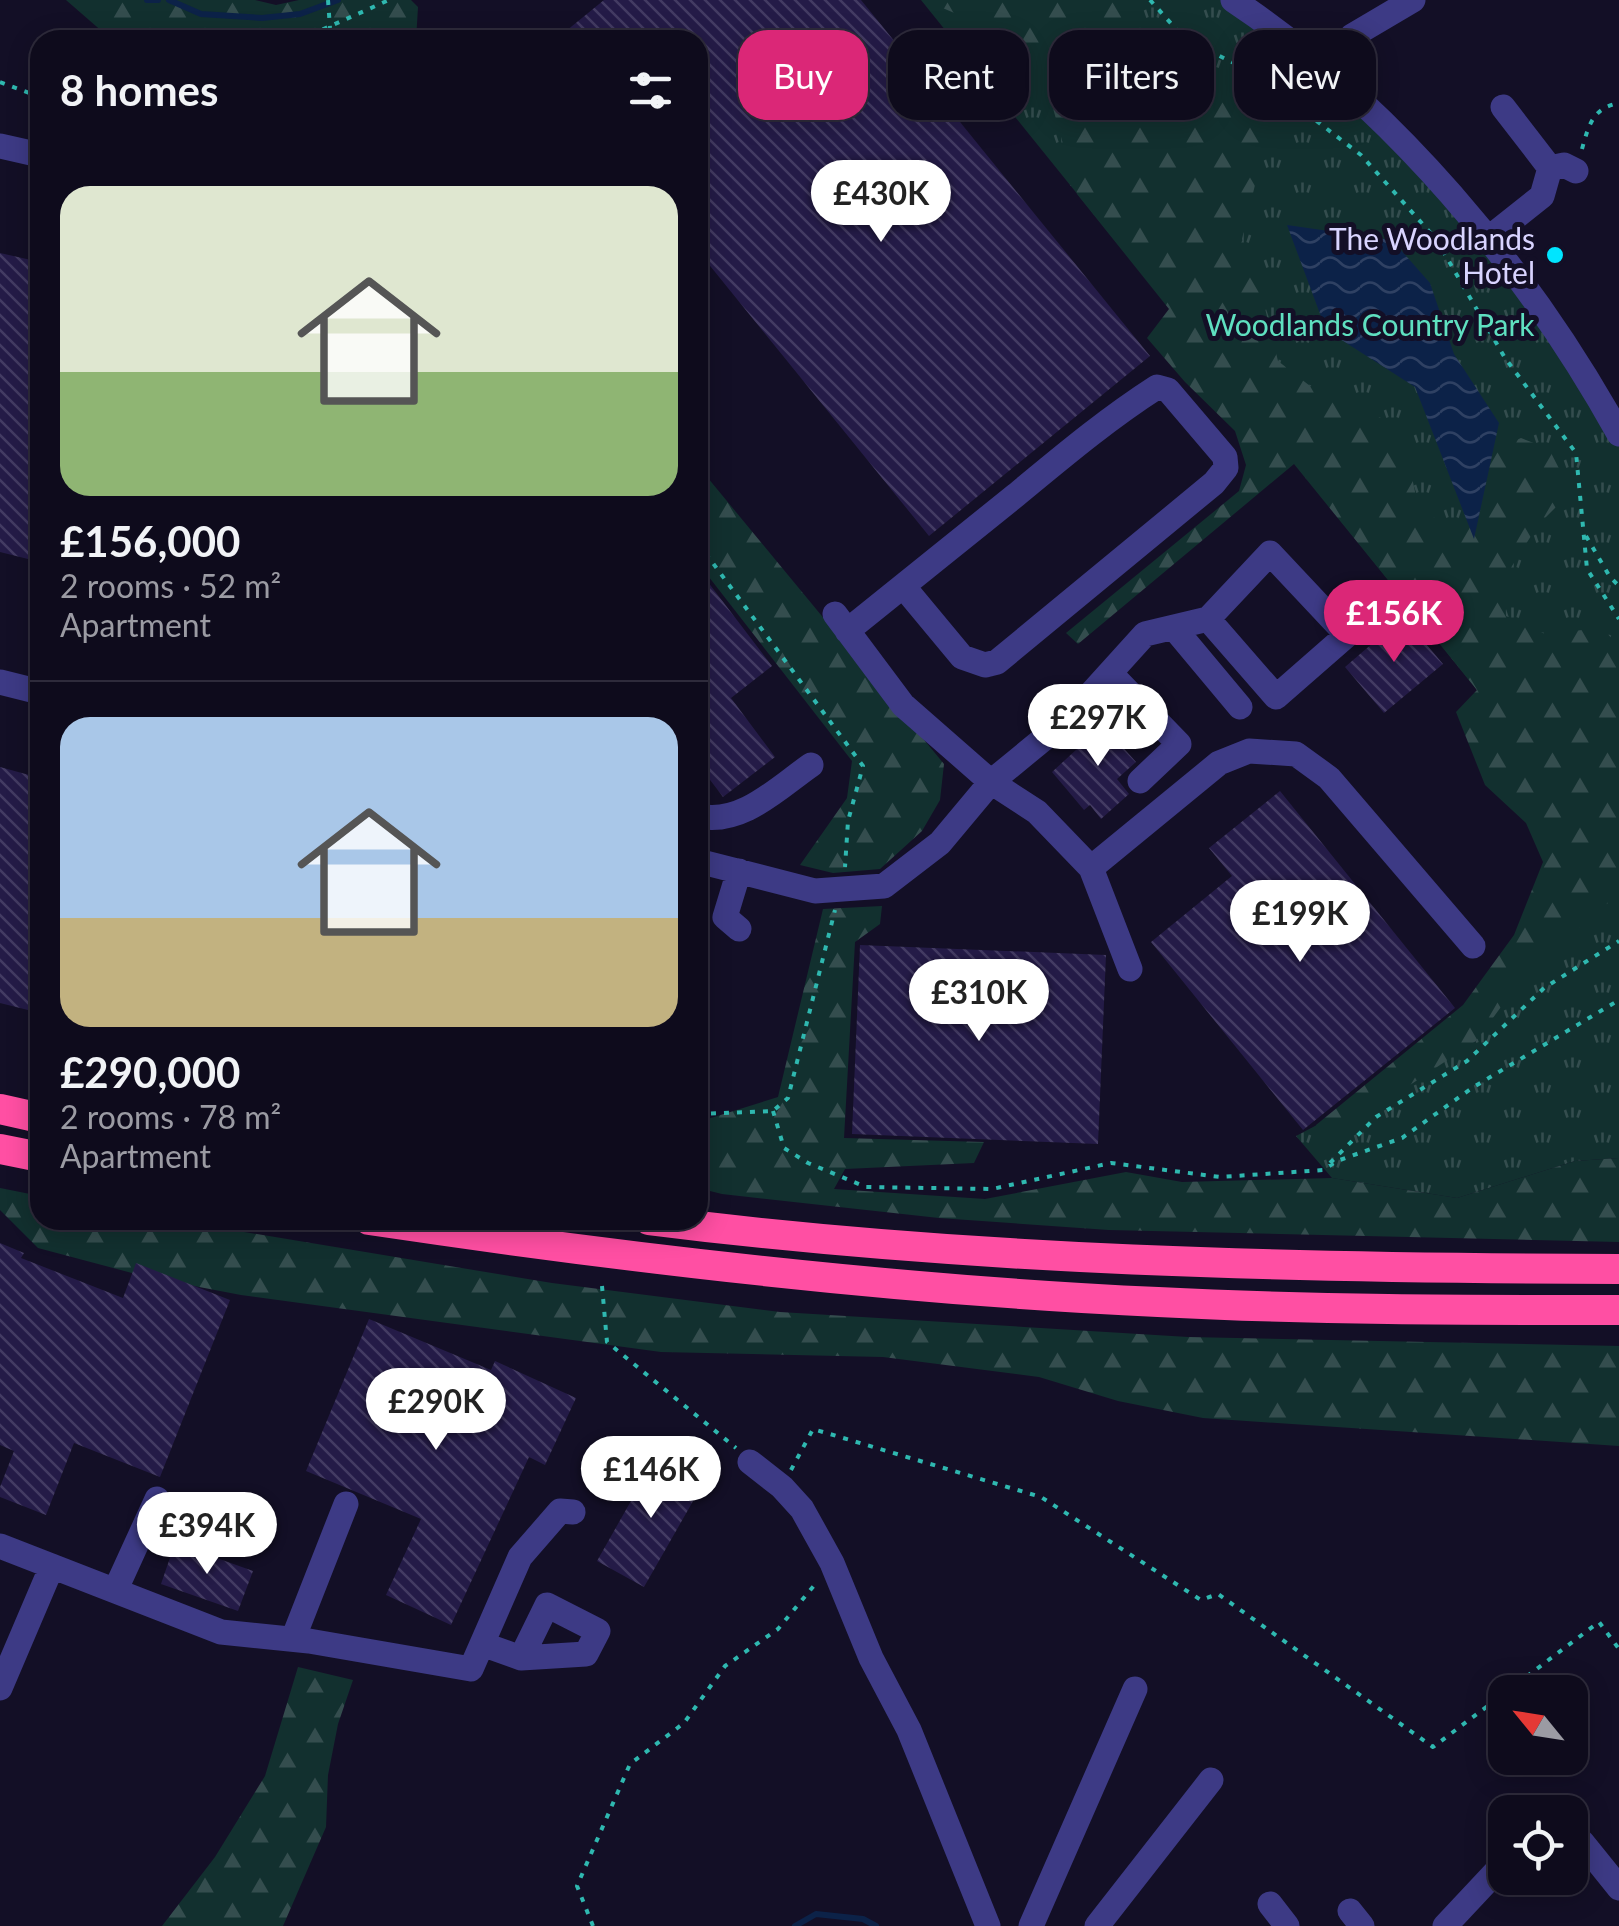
<!DOCTYPE html>
<meta charset="utf-8">
<style>
body{margin:0;font-family:Lato,sans-serif;background:#1c1929;color:#f1f3f6;height:100vh;display:flex;flex-direction:column;font-size:38px;white-space:nowrap}
*{box-sizing:border-box;margin:0}
p{font-size:32px;color:#9b9ba3}
.icon{flex:none;width:55px;height:55px;fill:none;stroke:currentColor;stroke-width:2;stroke-linecap:round;stroke-linejoin:round}
.map{position:relative;flex:1;overflow:hidden}
.details{position:absolute;left:30px;top:30px;width:678px;height:1200px;display:flex;flex-direction:column;background:#0e0b1c;border-radius:30px;box-shadow:0 5px 25px #0003,0 0 0 2px #2e2b3b}
.details>*{flex:none}
.hud{position:absolute;left:738px;top:30px;width:730px;height:90px;display:flex;gap:20px}
.needle{width:65px;rotate:300deg}
.controls{position:absolute;left:1488px;top:1675px;display:grid;gap:20px}
.controls a{display:grid;place-items:center;width:100px;height:100px;border-radius:20px;background:#0e0b1c;box-shadow:0 5px 25px #0003,0 0 0 2px #2e2b3b;font-size:50px}
.price{position:absolute;translate:-50% -85px;padding:0 22px;border-radius:35px;background:#fff;color:#222;font-size:32px;line-height:65px;filter:drop-shadow(0 2px 5px #0008)}
.price::after{content:'';position:absolute;left:50%;top:60px;width:30px;height:22px;margin-left:-15px;background:inherit;clip-path:polygon(0 0,100% 0,50% 100%)}
.price.current{background:#db2777;color:#fff}
ul{padding:0;list-style:none}
li{display:grid;align-content:center;gap:20px;height:530px;padding:0 30px}
li+li{border-top:2px solid #2e2b3b}
li span{display:grid;place-items:center;height:310px;border-radius:30px;color:#555}
li>.icon{margin-inline-start:auto}
span .icon{width:180px;height:180px;fill:#fffc;stroke-width:1}
li b{font-size:42px}
h2{display:flex;justify-content:space-between;align-items:center;height:120px;padding:0 30px;font-size:42px}
.tag{padding:0 35px;border-radius:30px;background:#0e0b1c;box-shadow:0 5px 25px #0003,0 0 0 2px #2e2b3b;font-size:35px;line-height:90px}
.tag.current{background:#db2777;color:#fff}
.map>svg:first-child{display:block}
.grass{fill:url(#grass-tufts)}
.forest{fill:url(#forest-firs)}
.water{fill:url(#water-waves)}
.lines{fill:none;stroke-linecap:round;stroke-linejoin:round}
.stream{stroke:#0c2248;stroke-width:6}
.building{fill:url(#building-back-hatch)}
.path{stroke:#2fb8b0;stroke-width:4;stroke-dasharray:5 8;stroke-linecap:butt}
.minor{stroke:#3d3a85;stroke-width:25}
.highway{stroke:#ff4fa3;stroke-width:30}
.poi-dot{fill:#00e5ff;stroke:#130f26;stroke-width:4}
.labels{text-anchor:middle;dominant-baseline:central;stroke-width:10;stroke-linejoin:round;paint-order:stroke}
.poi-label{font-size:30px;fill:#d9d4ff;stroke:#130f26;text-anchor:end}
.park-label{font-size:30px;fill:#5fe0c0;stroke:#130f26}
</style>
<div class="map">
<svg width="1619" height="1926" viewBox="0 0 1619 1926">
<defs>
<pattern id="grass-tufts" width="24" height="20" patternUnits="userSpaceOnUse" patternTransform="scale(2.5)"><rect width="24" height="20" fill="#12302f"/><path d="M3 7l-1-3M5 7V3M7 7l1-3M15 17l-1-3M17 17v-4M19 17l1-3" fill="none" stroke="#344d4e"/></pattern>
<pattern id="forest-firs" width="22" height="20" patternUnits="userSpaceOnUse" patternTransform="scale(2.5)"><rect width="22" height="20" fill="#12302f"/><path d="M5 1l3.5 6h-7zM16 11l3.5 6h-7z" fill="#344d4e"/></pattern>
<pattern id="water-waves" width="16" height="10" patternUnits="userSpaceOnUse" patternTransform="scale(2.5)"><rect width="16" height="10" fill="#0c2248"/><path d="M0 5q4-4 8 0t8 0" fill="none" stroke="#2f4163"/></pattern>
<pattern id="building-back-hatch" width="6" height="6" patternUnits="userSpaceOnUse" patternTransform="scale(2.5)"><rect width="6" height="6" fill="#241b47"/><path d="M-1 5l2 2M0 0l6 6M5-1l2 2" fill="none" stroke="#433b63"/></pattern>
</defs>
<rect width="100%" height="100%" fill="#130f26"/>
<path class="grass" d="M921,0H1233L1404,143L1619,434V1158L1575,1161L1457,1198L1332,1178L1296,1136L1476,1041L1567,848L1477,690Z"/>
<path class="forest" d="M66,0H255L276,5L299,0H411L418,7L416,40H112Z
M924,0H1128L1145,30L1118,55L1113,71L1127,99L1186,97L1244,104L1267,135L1242,239L1260,288L1278,361L1319,393L1401,426L1417,501L1447,530L1474,525L1485,454L1521,438L1549,449L1571,492L1538,525L1505,577L1506,616L1545,634L1601,628L1619,645V897L1592,912L1560,952L1542,951L1476,1041L1323,1143L1316,1125L1463,1005L1514,935L1543,862L1526,823L1485,785L1456,712L1477,690L1294,464L1078,644L1066,633L1239,491L1246,465L1235,431L1185,382L1147,338L1169,309L1077,194L1051,101L1001,33Z
M698,466L944,764L940,800L922,831L880,869L833,873L800,865L847,798L852,761L698,563Z
M882,906L880,924L855,942L844,1138L984,1142L974,1163L845,1169L834,1189L985,1199L1126,1172L1182,1182L1332,1178L1457,1198L1575,1161L1619,1158V1242L1109,1230L939,1218L722,1194L698,1188V1122L778,1097L823,909Z
M0,1188L40,1196V1220H172L552,1283L780,1312L1188,1337L1619,1346V1446L1203,1418L1118,1401L1039,1377L883,1357L661,1352L241,1295L147,1277L38,1248L0,1210Z
M298,1667L353,1680L338,1724L328,1775L326,1827L283,1926H162L215,1857L265,1776Z"/>
<path class="water" d="M1287,225L1392,240L1430,283L1454,354L1499,423L1474,539L1415,387L1326,330Z"/>
<g class="lines">
<path class="stream" d="M147,0H158
M169,0L201,14L262,18L300,14L338,0
M795,1926L816,1914L863,1919L876,1926"/>
</g>
<path class="building" d="M604,0H861L1150,356L929,536L698,251V40H555Z
M0,253L40,262V562L0,552Z
M698,569L772,666L731,698L775,757L723,797L698,764Z
M1403,617L1443,664L1384,713L1345,667Z
M1115,714L1133,733L1120,744L1136,762L1117,779L1129,794L1101,819L1090,805L1084,810L1052,772Z
M0,767L40,778V1013L0,1003Z
M1280,791L1455,1008L1303,1130L1151,942L1232,876L1209,848Z
M860,945L1106,955L1098,1144L852,1134Z
M0,1243L24,1253L21,1258L123,1298L136,1263L230,1300L160,1477L74,1443L46,1515L0,1497V1487L14,1451L0,1445Z
M369,1319L491,1370L495,1361L576,1398L545,1465L529,1457L451,1625L386,1595L421,1519L306,1471Z
M657,1455L704,1482L644,1587L597,1561Z
M175,1543L253,1571L238,1611L161,1584Z"/>
<g class="lines">
<path class="path" d="M328,0L330,28
M1150,0L1185,39L1254,73L1361,155L1436,239L1505,358L1576,453L1587,569L1619,619
M299,40L389,0
M0,82L40,97
M1582,149C1589,124 1593,108 1619,103
M1586,536L1610,577L1619,586
M698,543L863,766L848,821L845,867
M773,1111L784,1148L808,1163L866,1187L992,1189L1111,1163L1220,1177L1323,1170L1337,1161L1402,1138L1472,1088L1619,1000
M698,1114L773,1111L788,1098L835,910
M1330,1163L1376,1117L1467,1061L1544,988L1619,941
M602,1286L607,1342L736,1448
M791,1470L813,1429L1041,1497L1201,1600L1218,1594L1433,1747L1505,1693
M1506,1692L1599,1622L1619,1649
M593,1926L577,1886L630,1764L684,1723L725,1666L778,1629L817,1582"/>
<path class="minor" d="M1233,0C1391,105 1528,269 1619,434
M1325,70L1352,36L1413,0
M1503,107L1550,168
M0,146L40,155
M1489,238L1542,196L1550,168L1564,165L1576,171
M835,614L903,705L991,782L1037,812L1091,868L1130,969
M1174,628L1240,707
M847,631C903,586 960,540 1016,495C1062,457 1107,419 1157,387L1168,390L1225,457L1226,468L1214,483L997,662L985,665L962,657L903,586
M1110,673L1179,744L1140,781
M0,682L40,692
M698,816C741,826 778,788 811,765
M698,861L815,891L884,886L940,843L991,782L1069,718L1145,634L1208,619L1270,553L1347,635L1276,697L1208,619
M1091,868L1219,763L1249,751L1296,754L1329,778L1473,946
M739,929L725,917L739,871
M750,1462L782,1487L802,1509L832,1563L871,1658L909,1730L988,1926
M0,1546L221,1632L309,1641L471,1669L520,1557L560,1511L573,1512
M115,1591L157,1499
M293,1639L346,1504
M482,1644L521,1658L586,1654L598,1631L547,1605L521,1658
M0,1688L52,1566
M1570,1838L1582,1842L1619,1888
M1270,1904L1287,1926
M1350,1911L1362,1926
M1031,1926L1135,1689
M1097,1926L1211,1780
M1445,1926L1505,1862"/>
<path class="highway" d="M0,1109L40,1118
M0,1149L40,1157
M369,1220C631,1259 894,1290 1158,1302C1311,1310 1465,1310 1619,1310
M649,1220C970,1261 1295,1268 1619,1269"/>
</g>
<circle class="poi-dot" cx="1555" cy="255" r="10"/>
<g class="labels">
<g class="poi-label">
<text x="1535" y="238">The Woodlands<tspan x="1535" dy="34">Hotel</tspan></text>
</g>
<g class="park-label">
<text x="1370" y="324">Woodlands Country Park</text>
</g>
</g>
</svg>
<div class="controls">
<a><svg class="needle" viewBox="-14 -14 28 28"><path d="M0-13l5 13h-10z" fill="#e53935"/><path d="M0 13l5-13h-10z" fill="#9b9ba3"/></svg></a>
<a><svg class="icon" aria-label="locate" viewBox="0 0 24 24"><circle cx="12" cy="12" r="6"/><path d="M12 2v4M12 18v4M2 12h4M18 12h4"/></svg></a>
</div>
<b class="price" style="left:881px;top:245px">£430K</b>
<b class="price current" style="left:1394px;top:665px">£156K</b>
<b class="price" style="left:1098px;top:769px">£297K</b>
<b class="price" style="left:1300px;top:965px">£199K</b>
<b class="price" style="left:979px;top:1044px">£310K</b>
<b class="price" style="left:436px;top:1453px">£290K</b>
<b class="price" style="left:651px;top:1521px">£146K</b>
<b class="price" style="left:207px;top:1577px">£394K</b>
<div class="hud">
<a class="tag current">Buy</a>
<a class="tag">Rent</a>
<a class="tag">Filters</a>
<a class="tag">New</a>
</div>
<section class="details">
<h2>8 homes<svg class="icon" aria-label="filters" viewBox="0 0 24 24"><path d="M4 7h16M4 17h16"/><circle cx="9" cy="7" r="2"/><circle cx="15" cy="17" r="2"/></svg></h2>
<ul>
<li><span style="background:linear-gradient(#dfe7d0 60%,#8fb573 0)"><svg class="icon" aria-label="home" viewBox="0 0 24 24"><path d="M3 11l9-7 9 7M6 9v11h12V9"/></svg></span><div><b>£156,000</b><p>2 rooms · 52 m²</p><p>Apartment</p></div></li>
<li><span style="background:linear-gradient(#a9c7e8 65%,#c2b280 0)"><svg class="icon" aria-label="home" viewBox="0 0 24 24"><path d="M3 11l9-7 9 7M6 9v11h12V9"/></svg></span><div><b>£290,000</b><p>2 rooms · 78 m²</p><p>Apartment</p></div></li>
</ul>
</section>
</div>
